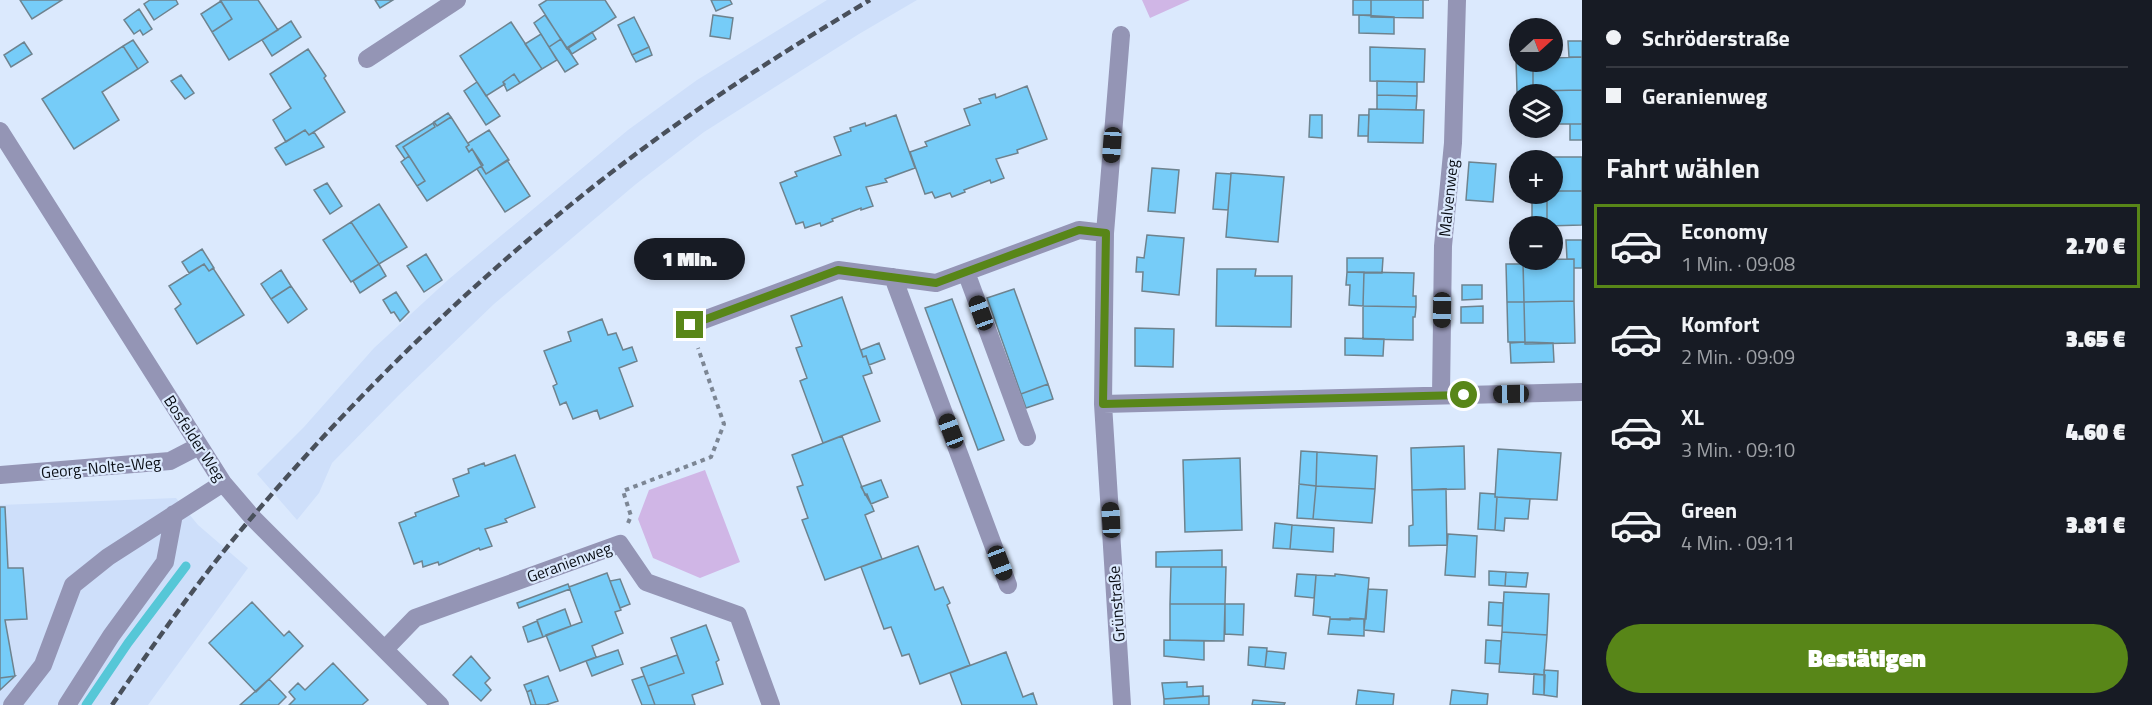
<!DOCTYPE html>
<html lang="de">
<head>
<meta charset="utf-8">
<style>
  :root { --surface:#171b24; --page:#242831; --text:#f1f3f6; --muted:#9ea1a6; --line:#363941; --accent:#588618 }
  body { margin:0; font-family:"Titillium Web",sans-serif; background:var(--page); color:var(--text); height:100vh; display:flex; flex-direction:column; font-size:22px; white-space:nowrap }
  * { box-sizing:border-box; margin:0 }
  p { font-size:20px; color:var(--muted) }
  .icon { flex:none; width:33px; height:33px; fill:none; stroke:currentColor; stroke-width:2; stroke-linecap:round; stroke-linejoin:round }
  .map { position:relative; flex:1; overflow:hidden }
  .details { display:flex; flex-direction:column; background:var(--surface); width:570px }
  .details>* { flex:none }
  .hud { display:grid; align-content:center; height:132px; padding:0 24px; background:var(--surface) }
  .needle { width:39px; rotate:69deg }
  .fabs { position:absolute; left:1509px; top:18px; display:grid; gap:12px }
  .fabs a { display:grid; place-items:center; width:54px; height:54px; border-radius:50%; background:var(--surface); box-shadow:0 3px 9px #0003; font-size:30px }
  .end { position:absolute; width:27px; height:27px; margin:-14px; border:8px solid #588618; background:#fff; box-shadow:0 0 0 3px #fff }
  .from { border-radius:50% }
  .bubble { position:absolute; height:42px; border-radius:21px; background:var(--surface); box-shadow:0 3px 9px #0003; font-size:20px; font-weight:800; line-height:42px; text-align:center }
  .car { position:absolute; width:18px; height:36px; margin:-18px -9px; border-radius:8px; box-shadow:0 0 4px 2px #0007; background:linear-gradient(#222 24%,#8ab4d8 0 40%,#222 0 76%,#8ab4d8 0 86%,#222 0) }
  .hud b { display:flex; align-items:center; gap:21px; height:57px; font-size:22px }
  .hud b+b { border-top:2px solid var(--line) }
  .hud i { width:15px; height:15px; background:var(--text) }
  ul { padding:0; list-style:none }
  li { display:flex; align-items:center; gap:18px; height:84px; margin:0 12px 9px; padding:0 12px; border:3px solid transparent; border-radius:0px }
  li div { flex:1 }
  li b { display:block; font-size:22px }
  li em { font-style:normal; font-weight:800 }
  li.on { border-color:var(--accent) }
  li>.icon { width:54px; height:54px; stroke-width:1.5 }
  h2 { padding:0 24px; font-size:27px; line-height:72px }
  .cta { display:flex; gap:12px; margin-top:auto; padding:12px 24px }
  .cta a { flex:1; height:69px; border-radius:36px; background:var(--accent); color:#fff; font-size:24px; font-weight:800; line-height:69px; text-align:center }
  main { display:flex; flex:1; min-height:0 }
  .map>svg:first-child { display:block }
  .built { fill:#cedffa }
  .green { fill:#d0b6e6 }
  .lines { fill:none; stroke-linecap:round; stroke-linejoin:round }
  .stream { stroke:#56c7d7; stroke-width:9 }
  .building { fill:#76ccf8; stroke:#6e838f; stroke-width:1.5 }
  .path { stroke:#7c8694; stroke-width:4; stroke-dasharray:4.5 4.5; stroke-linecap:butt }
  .minor { stroke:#9495b5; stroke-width:18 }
  .rail { stroke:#49505b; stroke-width:4.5; stroke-dasharray:9 4.5; stroke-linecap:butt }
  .route { stroke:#588618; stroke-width:8 }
  .labels { text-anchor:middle; stroke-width:4.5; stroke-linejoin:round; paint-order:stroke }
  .street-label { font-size:16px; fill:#090d14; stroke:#dbe9fd }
</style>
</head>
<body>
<main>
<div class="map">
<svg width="1582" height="705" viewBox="0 0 1582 705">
  <rect width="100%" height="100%" fill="#dbe9fd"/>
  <path class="built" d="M827,0h90l-58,34 -155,98 -68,52 -142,120 -95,91 -67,68 -13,30 -22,27 -40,-46 47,-47 70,-79 75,-69 179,-149 69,-50z
    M176,498l22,27 50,43 -100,137h-148v-200z"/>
  <path class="green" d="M1142,0h48l-40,18z
    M705,470l35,92 -40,16 -47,-20 -15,-39 11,-29z"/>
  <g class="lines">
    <path class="stream" d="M86,705l42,-62 58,-77"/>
  </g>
  <path class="building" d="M20,0h42l-30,19z
    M150,0h26l2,4 -24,16 -10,-16z
    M220,0h38l20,30 -49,30 -17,-28 20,-13z
    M375,0h18l-13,8z
    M547,0h58l11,17 -49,32 -28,-44z
    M711,0h19l2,4 -16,7z
    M1353,0h18v15h-18z
    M1371,0h58h-6v18l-52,-1z
    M221,1l11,18 -20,13 -11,-18z
    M139,9l13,20 -9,6 -3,-5 -6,4 -10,-14z
    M545,15l16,24 -12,8 -15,-24z
    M713,15l20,3 -3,21 -20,-3z
    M1359,15l35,2v17l-35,-1z
    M634,17l15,30 -17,8 -14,-30z
    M291,21l10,16 -29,19 -10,-16z
    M511,22l31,47 -22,14 -6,-9 -11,8 2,2 -19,12 -26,-40z
    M592,32l4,7 -24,15 -4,-7z
    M541,34l16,26 -15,9 -17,-25z
    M561,39l17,25 -13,8 -16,-25z
    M133,40l15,22 -10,7 -15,-23z
    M1568,41h14v16h-13z
    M24,42l8,12 -21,13 -7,-12z
    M123,46l15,23 -36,23 17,28 -45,29 -32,-50z
    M649,47l3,8 -16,7 -4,-7z
    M1370,47l55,2 -1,33 -54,-1z
    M308,49l18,27 -2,2 21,34 -36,23 -4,-5 -19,12 -13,-22 18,-12 -21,-34z
    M1582,57v33l-49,1v-29h19v-4z
    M1516,58h4v4h13v29l-16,1z
    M514,74l6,9 -13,8 -4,-9z
    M181,75l13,18 -9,6 -14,-18z
    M1377,81l40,1v14l-40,-1z
    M477,82l23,34 -14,9 -22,-34z
    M1027,86l20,53 -30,11 1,3 -22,6 8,19 -13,5 -1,-3 -26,10 1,2 -13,5 -2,-4 -15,5 -3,-6 -7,2 -15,-42 17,-6 -2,-4 45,-17 -6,-16 17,-6 -2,-4 16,-5 1,4z
    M1582,90v34h-30v-30h-19v-3z
    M1533,91v3h-13v31h-2l-1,-33z
    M1377,95l40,1 -1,14 -39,-1z
    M1369,109l55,1 -1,33 -55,-1z
    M448,113l3,4 -14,9 -3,-4z
    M896,115l19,53 -30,11 2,3 -21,5 7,19 -12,4v-2l-29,11 1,2 -12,5 -1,-3 -15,5 -2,-6 -7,2 -16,-41 17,-7 -2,-4 46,-17 -7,-18 17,-6 -1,-3 15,-5 1,3z
    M1310,115h12v23l-13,-1z
    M1359,115h10l-1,21h-10z
    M451,117l18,28 -3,2 3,5 3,-3 11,16 -56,36 -10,-15 8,-5 -22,-34 32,-20 -2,-4 1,-1 3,4z
    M433,123l2,4 -32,20 6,9 -4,3 -9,-13z
    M1570,124h12v16h-12z
    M305,130l4,5 5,-3 10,15 -38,18 -11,-17z
    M489,130l20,30 -23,14 -14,-25 -3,3 -3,-5 3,-2 -1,-2z
    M409,156l16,25 -8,5 -16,-24z
    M1546,157h36v34h-30v-31h-6z
    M507,160l23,36 -25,16 -28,-43 4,-3 5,8z
    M1469,162l27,2 -3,38 -27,-2z
    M1152,168l27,2 -4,43 -27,-2z
    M1216,173l15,1 -3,36 -15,-1z
    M1231,173l53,4 -6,65 -52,-5z
    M327,183l15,23 -12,8 -16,-24z
    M1552,191h30v34l-35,1v-32h5z
    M1532,194h15v32h-15z
    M379,204l28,43 -28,17 -28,-42z
    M351,222l28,42 -28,18 -28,-42z
    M1147,235l37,3 -5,57 -37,-4 1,-19h-7l1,-15 7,1z
    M1566,240h16v28h-8v-9h-7z
    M202,249l12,19 -5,3 -5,-7 -15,9 -7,-11z
    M426,254l16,26 -18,12 -17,-26z
    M1347,258h36l-1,15 -35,-1z
    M1574,259v42l-50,1 -1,-42z
    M204,264l5,7 4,-3 31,47 -47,29 -22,-35 6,-5 -12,-18z
    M379,264l7,12 -26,17 -7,-12z
    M1506,264h17l1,38h-17z
    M1217,269h39l-1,7h37l-1,51 -75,-1z
    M281,270l10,16 -20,13 -10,-15z
    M1347,272h17l-1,34 -14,-1 1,-20h-4z
    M1364,272l50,1 -1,23h3v11l-53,-1z
    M1462,285h20v14l-20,1z
    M291,286l16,23 -19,14 -17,-24z
    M1014,289l34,95 -27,10 -34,-96z
    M396,292l13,20 -9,9 -6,-9 -3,1 -8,-13z
    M842,297l21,60 3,-1 6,17 -9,3 17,45 -57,22 -23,-62 7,-3 -11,-30 6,-2 -11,-30z
    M952,299l52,141 -26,10 -53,-142z
    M1574,301l1,42 -50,1 -1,-42z
    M1507,302h17l1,40h-17z
    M1363,306l53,1 -1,10h-2v23l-50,-1z
    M1483,306v17h-22v-16z
    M602,319l6,16 8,-2 7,17 9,-3 5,14 -18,7 14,38 -33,13 -3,-9 -24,9 -7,-17 -6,3 -7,-19 4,-2 -13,-33 27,-10 -3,-9z
    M1135,328l39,1 -1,38 -38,-1z
    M1345,338l39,1 -1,17 -38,-1z
    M1525,342l28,1 1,19 -43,1 -1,-20z
    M879,343l6,16 -16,6 -3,-9 -3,1 -2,-7z
    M1048,384l5,15 -27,9 -5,-14z
    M842,436l23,59 2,-1 7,17 -9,4 17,44 -57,21 -23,-60 6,-2 -11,-31 6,-2 -11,-30z
    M1464,446l1,43 -53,1 -1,-42z
    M1498,449l63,4 -4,47 -62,-3z
    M1301,451l16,1 -1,34 -17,-2z
    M1317,452l60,4 -2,33 -59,-3z
    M515,455l20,52 -30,12 2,3 -22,7 7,17 -12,4 -1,-2 -40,17 -1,-3 -15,5 -1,-6 -8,3 -15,-41 17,-7 -1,-3 44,-17 -6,-17 16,-6 -1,-4 16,-6 1,3z
    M1240,458l2,72 -57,2 -2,-72z
    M881,480l7,17 -17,7 -10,-17z
    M1299,484l17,2 -3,33 -16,-1z
    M1316,486l59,3 -3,34 -59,-4z
    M1446,489l1,56 -38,1v-20l4,-1 -1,-35z
    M1480,493l15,1v3h2l-2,33 -17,-1z
    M1497,497l33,2 -2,20 -23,-1 -1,13 -9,-1z
    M0,507h5l3,61h15l4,51 -22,1 10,56 -15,2z
    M1275,523l17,2 -2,24 -17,-1z
    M1292,525l42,3 -1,24 -43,-3z
    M1448,534l29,2 -2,41 -30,-2z
    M918,546l17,44 8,-3 7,16 -3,2 23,60 -50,19 -11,-30 -7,2 -11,-29 -7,2 -23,-62z
    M1222,550v17h-66v-15z
    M1171,567h55l-1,37h-55z
    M1489,571l17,1 -1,14 -16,-1z
    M1506,572l22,1 -2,14 -21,-1z
    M607,573l14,37 -6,2 8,21 -31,13 4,11 -36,14 -14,-36 36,-13 -13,-35z
    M1297,574l19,1 -2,23 -19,-2z
    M1335,574l34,4 -3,41h-36v-2l-17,-2 3,-40 19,1z
    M620,579l10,25 -10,4 -10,-27z
    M568,584l2,5 -51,19 -2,-5z
    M1368,589l19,1 -3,42 -20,-2z
    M1504,592l45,2 -2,41 -45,-3z
    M252,602l32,34 5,-5 14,15 -47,46 -47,-49z
    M1489,602l14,1 -1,23 -14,-1z
    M1170,604h55l-1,37 -54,-1z
    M1225,604h19l-1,31 -18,-1z
    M565,609l6,17 -28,11 -6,-17z
    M1350,618l14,1v17l-36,-2 2,-15 20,1z
    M537,621l6,16 -15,5 -5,-15z
    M706,625l13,35 -3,2 7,22 -31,11 3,10h-40l-7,-19 36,-13 -13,-35z
    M1502,632l45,3 -3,40 -45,-3z
    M1164,640l40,1v19l-40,-4z
    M1486,640l15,1 -1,23 -15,-1z
    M1249,647l18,1 -2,19 -17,-2z
    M618,650l5,14 -31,12 -6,-15z
    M1267,651l19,2 -2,16 -19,-2z
    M1006,652l17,45 10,-4 4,12h-75l-12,-32z
    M677,655l7,18 -36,13 -7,-18z
    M471,656l19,22 -5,5 6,7 -10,11 -28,-26z
    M333,663l35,37 -6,5h-73l6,-6 -6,-7 9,-9 7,7z
    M1544,670l14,1 -1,26 -13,-2z
    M1534,674l11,1 -1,20 -11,-1z
    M15,676l-15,14v-12z
    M548,676l10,25 -12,4h-10l-5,-15 -4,2 -3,-7z
    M644,676l4,10 7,19h-13l-10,-25z
    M269,679l17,18 -8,8h-38z
    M1187,682v5l16,-1v10l-39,3 -2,-16z
    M531,690l5,15h-5l-4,-13z
    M1358,690l36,4 -1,11h-37z
    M1452,690l36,4 -1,11h-37z
    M1209,696v9h-45v-6z
    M1253,700l32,3 -1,2h-32z"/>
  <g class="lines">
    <path class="path" d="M628,523l3,-7 -8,-25 88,-34 13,-33 -26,-76"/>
    <path class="minor" d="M1121,35l-16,198 -2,171 19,301
      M367,59l90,-59
      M0,131l223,352 29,34 188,188
      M966,272l61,165
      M893,277l115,308
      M690,325l148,-55 98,13 143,-53 26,3
      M1441,395l2,-149 10,-103 4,-143
      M1103,404l479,-12
      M0,475l170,-14 29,-15
      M385,649l30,-31 205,-74 26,38 92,33 33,90
      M12,705l31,-40 30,-80 35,-28 115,-74
      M67,705l44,-69 54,-74 9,-48"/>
    <path class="rail" d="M112,705c44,-64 90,-130 141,-189 121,-142 259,-273 410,-382 67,-48 136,-92 207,-134"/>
  </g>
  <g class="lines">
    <path class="route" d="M690,325l148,-55 98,13 143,-53 27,3 -3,171 361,-9"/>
  </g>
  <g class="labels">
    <g class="street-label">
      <text transform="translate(1448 198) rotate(-84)" y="6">Malvenweg</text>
      <text transform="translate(195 438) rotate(57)" y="6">Bosfelder Weg</text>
      <text transform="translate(101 467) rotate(-5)" y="6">Georg-Nolte-Weg</text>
      <text transform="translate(569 562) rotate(-20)" y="6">Geranienweg</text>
      <text transform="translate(1116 604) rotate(-94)" y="6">Grünstraße</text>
    </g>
  </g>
</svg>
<div class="fabs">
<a><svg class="needle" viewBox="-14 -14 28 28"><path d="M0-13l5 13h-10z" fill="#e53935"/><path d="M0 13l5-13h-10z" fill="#9ea1a6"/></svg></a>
<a><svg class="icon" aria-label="layers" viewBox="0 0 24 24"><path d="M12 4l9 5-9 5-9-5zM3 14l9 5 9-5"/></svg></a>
<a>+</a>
<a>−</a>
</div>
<i class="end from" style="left:1464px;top:395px"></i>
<i class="end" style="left:690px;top:325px"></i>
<div class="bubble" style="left:634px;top:238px;width:111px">1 Min.</div>
<i class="car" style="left:1112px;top:145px;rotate:184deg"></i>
<i class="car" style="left:1442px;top:310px;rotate:181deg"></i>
<i class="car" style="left:981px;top:313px;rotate:340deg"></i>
<i class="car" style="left:1511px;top:394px;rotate:269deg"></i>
<i class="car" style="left:951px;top:431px;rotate:339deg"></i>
<i class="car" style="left:1111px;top:520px;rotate:357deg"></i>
<i class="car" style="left:1000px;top:563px;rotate:159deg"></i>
</div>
<section class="details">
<div class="hud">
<b><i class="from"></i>Schröderstraße</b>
<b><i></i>Geranienweg</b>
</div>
<h2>Fahrt wählen</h2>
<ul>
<li class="on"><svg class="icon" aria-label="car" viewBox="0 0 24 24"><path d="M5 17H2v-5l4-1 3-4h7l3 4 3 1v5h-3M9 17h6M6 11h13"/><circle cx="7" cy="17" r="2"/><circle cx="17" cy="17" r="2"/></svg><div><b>Economy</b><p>1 Min. · 09:08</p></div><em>2.70 €</em></li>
<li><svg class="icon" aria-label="car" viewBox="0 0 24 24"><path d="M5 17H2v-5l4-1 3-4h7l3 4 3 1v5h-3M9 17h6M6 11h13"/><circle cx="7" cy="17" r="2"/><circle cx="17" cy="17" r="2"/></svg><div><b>Komfort</b><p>2 Min. · 09:09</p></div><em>3.65 €</em></li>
<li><svg class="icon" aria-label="car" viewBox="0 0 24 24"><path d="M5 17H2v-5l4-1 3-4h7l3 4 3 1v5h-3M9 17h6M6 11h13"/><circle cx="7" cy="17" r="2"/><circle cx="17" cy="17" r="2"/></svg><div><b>XL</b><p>3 Min. · 09:10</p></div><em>4.60 €</em></li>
<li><svg class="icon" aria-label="car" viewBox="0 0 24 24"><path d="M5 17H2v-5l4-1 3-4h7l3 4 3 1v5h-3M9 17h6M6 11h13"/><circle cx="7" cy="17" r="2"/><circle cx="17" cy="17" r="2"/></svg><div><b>Green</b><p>4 Min. · 09:11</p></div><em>3.81 €</em></li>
</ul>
<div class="cta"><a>Bestätigen</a></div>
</section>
</main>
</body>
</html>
